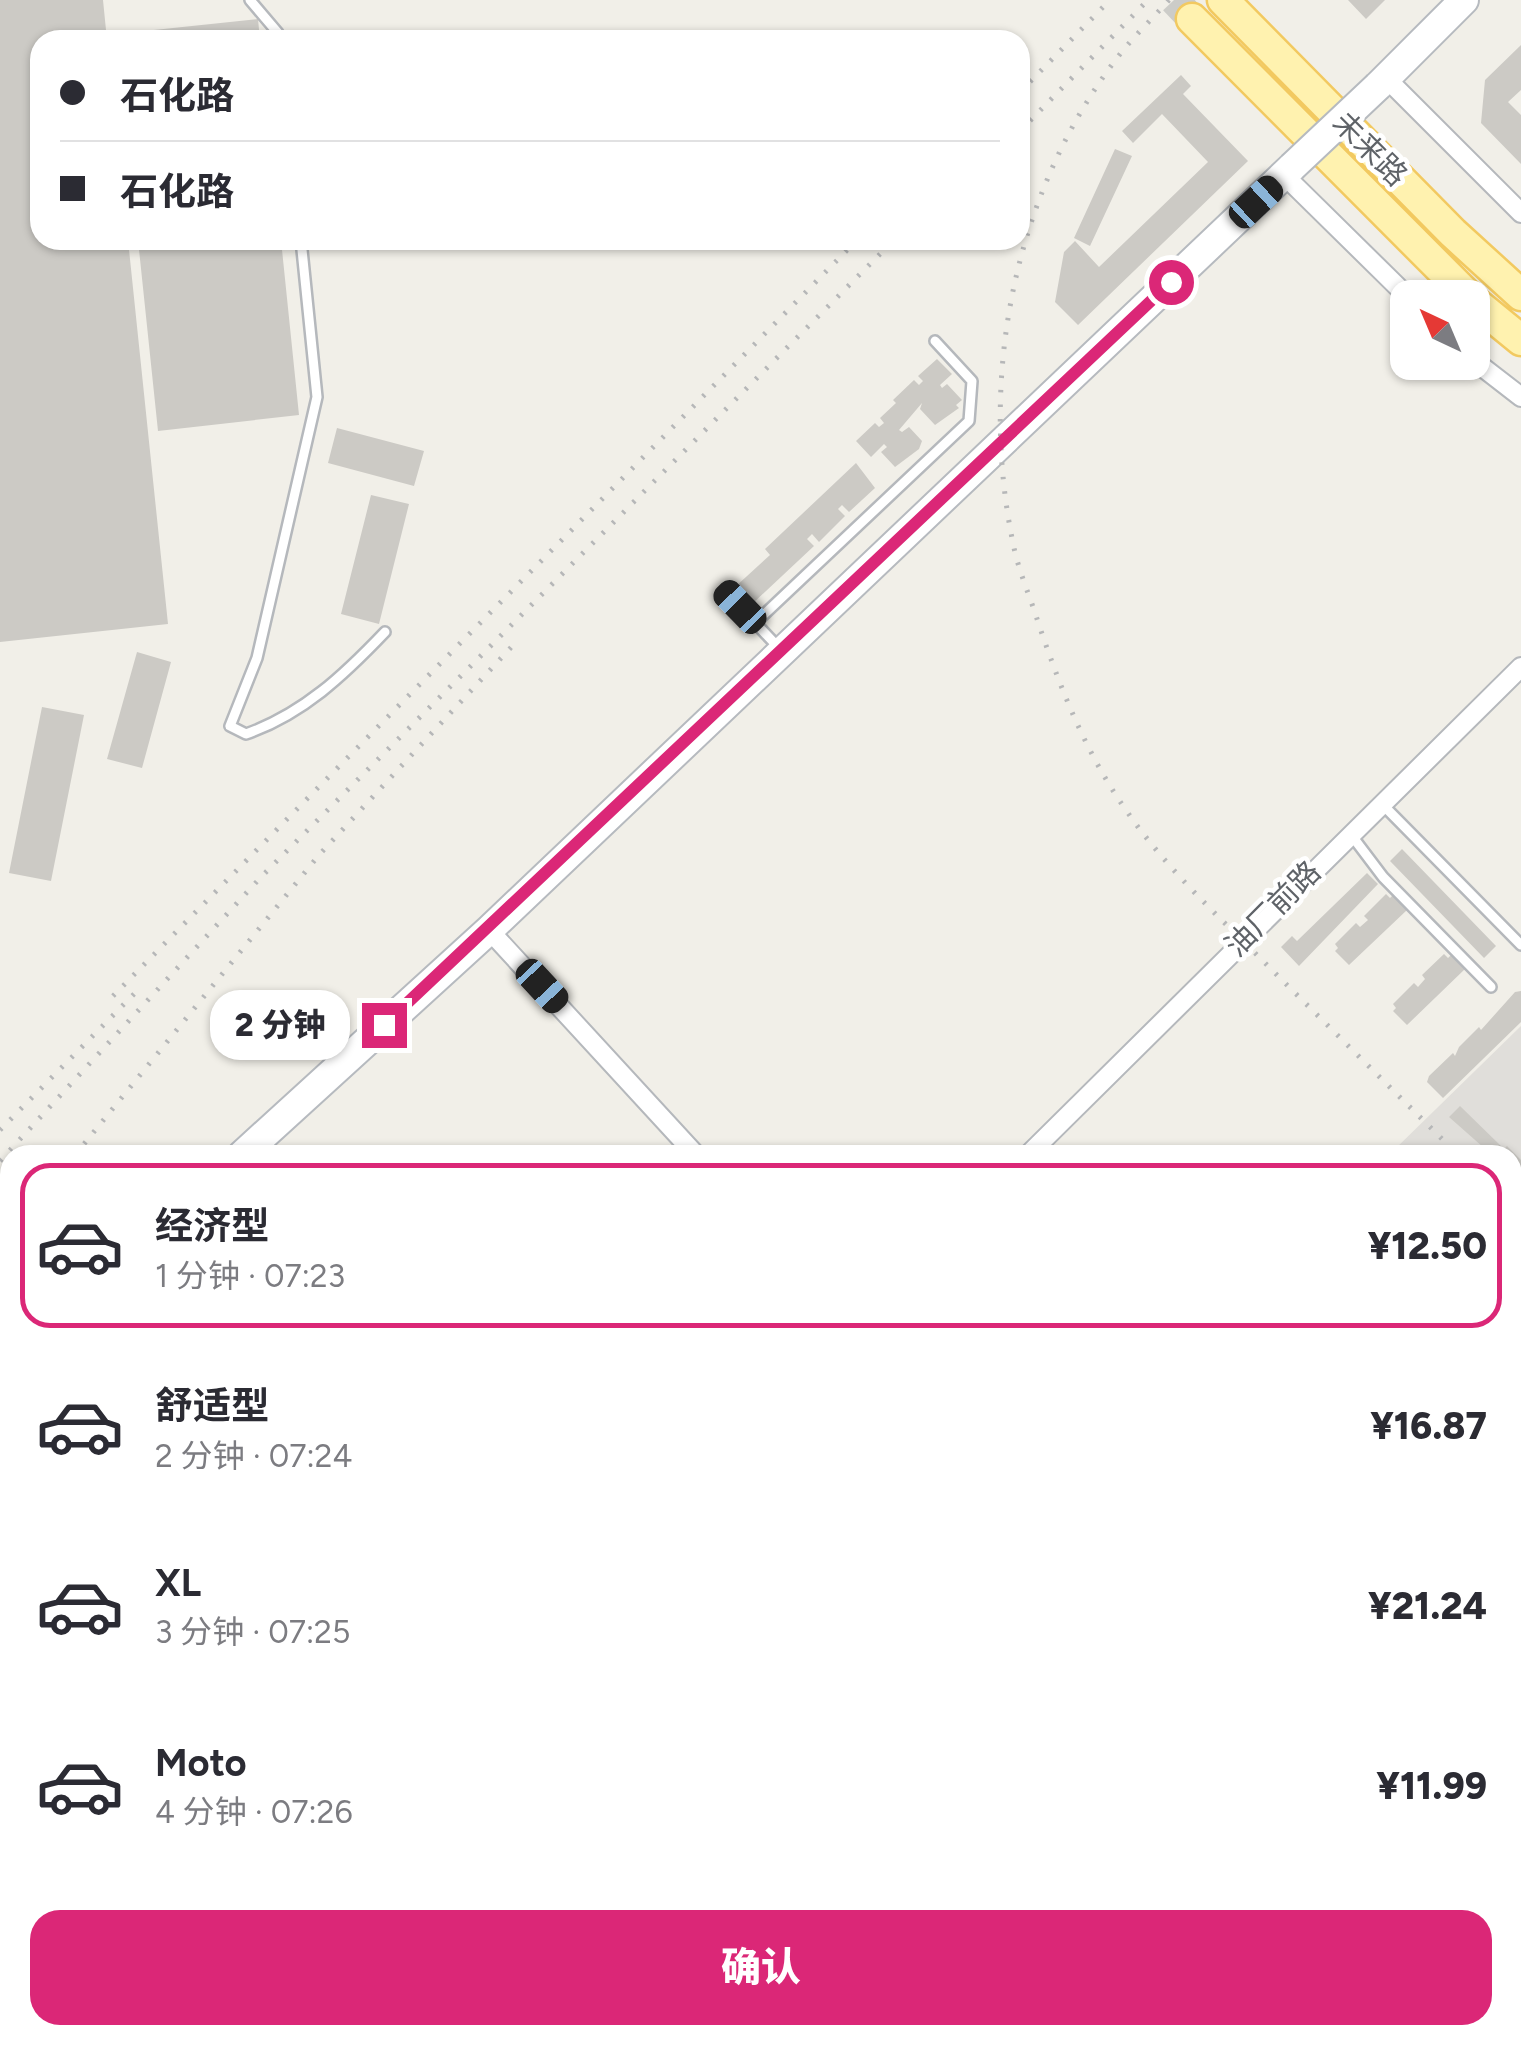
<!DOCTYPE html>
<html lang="zh">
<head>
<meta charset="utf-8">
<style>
  :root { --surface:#fff; --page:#f7f7f7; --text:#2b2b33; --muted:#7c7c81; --line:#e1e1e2; --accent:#db2777 }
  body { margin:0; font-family:Figtree,"Noto Sans SC",sans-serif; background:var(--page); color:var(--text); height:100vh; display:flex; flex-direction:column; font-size:38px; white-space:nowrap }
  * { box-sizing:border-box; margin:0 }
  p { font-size:32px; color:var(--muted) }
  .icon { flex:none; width:55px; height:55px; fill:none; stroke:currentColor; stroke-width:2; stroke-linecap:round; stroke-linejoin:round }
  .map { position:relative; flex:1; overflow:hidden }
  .details { position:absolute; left:0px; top:1145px; width:1522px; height:900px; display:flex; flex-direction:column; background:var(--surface); border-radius:30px 30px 0 0; box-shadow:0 2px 8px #0004 }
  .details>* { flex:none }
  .top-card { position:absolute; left:30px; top:30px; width:1000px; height:220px; border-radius:30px; box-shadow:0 2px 8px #0004; display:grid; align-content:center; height:220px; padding:0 30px; background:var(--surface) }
  .needle { width:65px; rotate:316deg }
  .tools { position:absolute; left:1390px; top:280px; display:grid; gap:20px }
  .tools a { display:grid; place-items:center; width:100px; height:100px; border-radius:20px; background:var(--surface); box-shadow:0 2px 8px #0004; font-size:50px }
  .end { position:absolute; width:45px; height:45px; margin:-22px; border:12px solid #db2777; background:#fff; box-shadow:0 0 0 5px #fff }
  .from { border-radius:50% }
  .bubble { position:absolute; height:70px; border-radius:30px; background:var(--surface); box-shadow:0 2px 8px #0004; font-size:32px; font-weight:800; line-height:70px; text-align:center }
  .car { position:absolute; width:30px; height:60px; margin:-30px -15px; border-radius:12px; box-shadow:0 0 8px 2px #0007; background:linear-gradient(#222 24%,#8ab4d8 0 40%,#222 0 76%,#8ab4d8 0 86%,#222 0) }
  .top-card b { display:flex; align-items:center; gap:35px; height:95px; font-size:38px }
  .top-card b+b { border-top:2px solid var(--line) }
  .top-card i { width:25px; height:25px; background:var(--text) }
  ul { padding:18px 0 0; list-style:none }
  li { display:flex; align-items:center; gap:30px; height:165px; margin:0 20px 15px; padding:0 10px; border:5px solid transparent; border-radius:30px }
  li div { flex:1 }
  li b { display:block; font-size:38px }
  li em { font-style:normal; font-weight:800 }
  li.current { border-color:var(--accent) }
  li>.icon { width:90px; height:90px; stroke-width:1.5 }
  .cta { display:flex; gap:20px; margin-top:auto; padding:20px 30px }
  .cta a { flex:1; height:115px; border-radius:30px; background:var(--accent); color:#fff; font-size:40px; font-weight:800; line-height:115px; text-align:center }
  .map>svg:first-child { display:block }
  .industrial { fill:#e0deda }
  .building { fill:#cccac5 }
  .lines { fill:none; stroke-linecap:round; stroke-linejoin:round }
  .primary-tunnel { stroke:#ccccc8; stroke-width:30; stroke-dasharray:30 15; stroke-linecap:butt }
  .lane-casing { stroke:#b5b8bc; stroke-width:14 }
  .street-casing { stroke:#b5b8bc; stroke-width:22 }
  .secondary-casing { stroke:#b6babf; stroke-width:32 }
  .primary-casing { stroke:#f2c960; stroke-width:35 }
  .lane { stroke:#fff; stroke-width:9 }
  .street { stroke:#fff; stroke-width:18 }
  .secondary { stroke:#fff; stroke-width:28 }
  .primary { stroke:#fff2af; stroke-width:30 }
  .rail { stroke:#b6b7b8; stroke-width:5; stroke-dasharray:2.5 12; stroke-linecap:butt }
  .secondary-bridge-casing { stroke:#b6babf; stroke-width:32; stroke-linecap:butt }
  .secondary-bridge { stroke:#fff; stroke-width:28 }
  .route { stroke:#db2777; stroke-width:12 }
  .labels { text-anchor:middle; stroke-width:9; stroke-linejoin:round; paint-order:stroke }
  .street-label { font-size:30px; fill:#5f6368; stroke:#fff }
</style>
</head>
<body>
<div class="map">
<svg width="1521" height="2045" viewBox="0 0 1521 2045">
  <rect width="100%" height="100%" fill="#f1efe8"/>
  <path class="industrial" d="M1521,1026v251l-8,-8 -1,-114h-115l-4,-4z
    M1521,1602v368l-9,-8v-352z"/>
  <path class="building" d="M0,0h103l4,40h-67v200h88l40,384 -168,18z
    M1348,0h37l-19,19z
    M258,19l2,21h-143l-1,-6z
    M1521,45v45l-13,12 13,13v49l-40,-41 4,-43z
    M1181,75l10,11 -8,8 65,67 -170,164 -23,-23 9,-50 11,-11 24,26 109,-105 -46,-48 -29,29 -11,-12z
    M1115,149l17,7 -42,90 -16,-8z
    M138,240h143l18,175 -141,16z
    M937,359l15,15 -12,11 2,3 5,-4 15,16 -6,5 3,3 -24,17 -15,-16 2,-6 -23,27 3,2 7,-5 13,14 -3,8 -24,18 -14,-15 6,-5 -3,-3 -13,13 -15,-16 19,-18 4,4 5,-4 -4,-5 16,-15 -3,-3 21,-20 5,5 4,-4 -5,-5z
    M337,428l87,23 -10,35 -86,-23z
    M856,463l19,25 -26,24 -7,-7 -4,4 7,7 -26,26 -7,-8 -5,5 7,7 -63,59 -16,-18 35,-32 -5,-6z
    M371,495l38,9 -30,120 -38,-10z
    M137,652l34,10 -29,106 -35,-9z
    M42,707l42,8 -33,166 -42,-8z
    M1402,849l94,97 -12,12 -94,-97z
    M1367,873l11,11 -79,82 -18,-19 11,-11 5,5z
    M1386,894l4,4 3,-3 14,15 -58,55 -14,-14 3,-3 -3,-4 21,-21 4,4 8,-7 -4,-4z
    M1444,954l4,4 3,-3 14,14 -58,56 -14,-14 3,-3 -3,-4 21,-21 4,4 7,-8 -3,-4z
    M1521,991v31l-78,76 -16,-16 2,-6 24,-23 2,3 4,-9 20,-20 2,3 34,-38z
    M1460,1106l41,40 -9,9 -43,-38z
    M1507,1146l14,14v23l-9,-8v-20h-14z
    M1512,1884l9,9v66l-9,-8z"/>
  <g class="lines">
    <path class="primary-tunnel" d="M1174,0l18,19"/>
    <g class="lane-casing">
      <path id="lane" d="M250,0l28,33v7
        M301,240l16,157 -60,261 -27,68 16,8c57,-20 98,-59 139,-102
        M725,591l56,59
        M755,623l214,-202 3,-40 -37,-40
        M1383,805l138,140
        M1352,836l31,41 108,110
        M1512,1677l9,-9
        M1512,1863l9,9"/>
    </g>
    <g class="street-casing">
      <path id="street" d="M1386,78l135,135
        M1284,175l125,123
        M1472,359l49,38
        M489,930l207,225
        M1028,1155l493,-488
        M738,2035l10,10"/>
    </g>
    <g class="secondary-casing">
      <path id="secondary" d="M1378,86l86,-86
        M242,1155l247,-225 803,-763
        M0,1376l10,-9"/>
    </g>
    <g class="primary-casing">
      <path id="primary" d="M1223,0l230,233 68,62
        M1192,19l278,279
        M1472,300l49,40"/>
    </g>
    <use href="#lane" class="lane"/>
    <use href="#street" class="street"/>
    <use href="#secondary" class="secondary"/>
    <use href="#primary" class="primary"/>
    <path class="rail" d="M1169,0c-18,20 -39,40 -55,62 -101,135 -135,317 -101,481 5,27 17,53 25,79 23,68 48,132 90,191 39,56 89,102 137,150 64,64 129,128 193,192
      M1020,92l90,-92
      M1020,131l128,-131
      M113,996l744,-756
      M0,1130l137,-139
      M75,1155l244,-300 197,-213
      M0,1161l261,-284 633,-637
      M1512,1210l9,8
      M0,1241l10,-11"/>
    <g class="secondary-bridge-casing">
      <path id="secondary-bridge" d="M1292,167l86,-81"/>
    </g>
    <use href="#secondary-bridge" class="secondary-bridge"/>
  </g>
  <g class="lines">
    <path class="route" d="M384,1025l787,-743"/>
  </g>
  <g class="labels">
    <g class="street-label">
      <text transform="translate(1370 149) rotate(45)" y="10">未来路</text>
      <text transform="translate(1273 909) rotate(-45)" y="10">油厂前路</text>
    </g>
  </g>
</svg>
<div class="tools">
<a><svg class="needle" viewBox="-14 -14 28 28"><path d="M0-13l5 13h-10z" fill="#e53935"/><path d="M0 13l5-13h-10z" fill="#7c7c81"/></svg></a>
</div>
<i class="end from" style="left:1171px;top:282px"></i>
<i class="end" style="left:384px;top:1025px"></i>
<div class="bubble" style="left:210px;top:990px;width:140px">2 分钟</div>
<i class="car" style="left:1256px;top:202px;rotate:47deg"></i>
<i class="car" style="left:740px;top:607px;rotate:316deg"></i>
<i class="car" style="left:542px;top:986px;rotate:137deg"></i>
<div class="top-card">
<b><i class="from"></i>石化路</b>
<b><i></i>石化路</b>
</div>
<section class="details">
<ul>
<li class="current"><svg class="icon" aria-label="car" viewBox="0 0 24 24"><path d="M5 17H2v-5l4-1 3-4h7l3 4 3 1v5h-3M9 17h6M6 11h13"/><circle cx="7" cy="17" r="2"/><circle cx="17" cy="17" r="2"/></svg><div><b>经济型</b><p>1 分钟 · 07:23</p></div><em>¥12.50</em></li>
<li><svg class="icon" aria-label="car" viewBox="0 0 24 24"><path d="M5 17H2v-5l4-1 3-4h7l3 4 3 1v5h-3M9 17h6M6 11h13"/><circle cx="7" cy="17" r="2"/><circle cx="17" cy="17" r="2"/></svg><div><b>舒适型</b><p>2 分钟 · 07:24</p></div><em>¥16.87</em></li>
<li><svg class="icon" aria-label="car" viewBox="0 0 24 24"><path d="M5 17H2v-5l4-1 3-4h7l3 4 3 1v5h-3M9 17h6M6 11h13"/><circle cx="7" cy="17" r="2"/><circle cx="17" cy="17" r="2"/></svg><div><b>XL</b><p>3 分钟 · 07:25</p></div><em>¥21.24</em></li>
<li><svg class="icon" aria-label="car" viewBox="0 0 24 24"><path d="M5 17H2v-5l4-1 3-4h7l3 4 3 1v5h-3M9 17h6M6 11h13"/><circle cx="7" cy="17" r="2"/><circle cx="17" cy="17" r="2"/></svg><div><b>Moto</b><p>4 分钟 · 07:26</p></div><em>¥11.99</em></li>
</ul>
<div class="cta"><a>确认</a></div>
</section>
</div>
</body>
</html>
